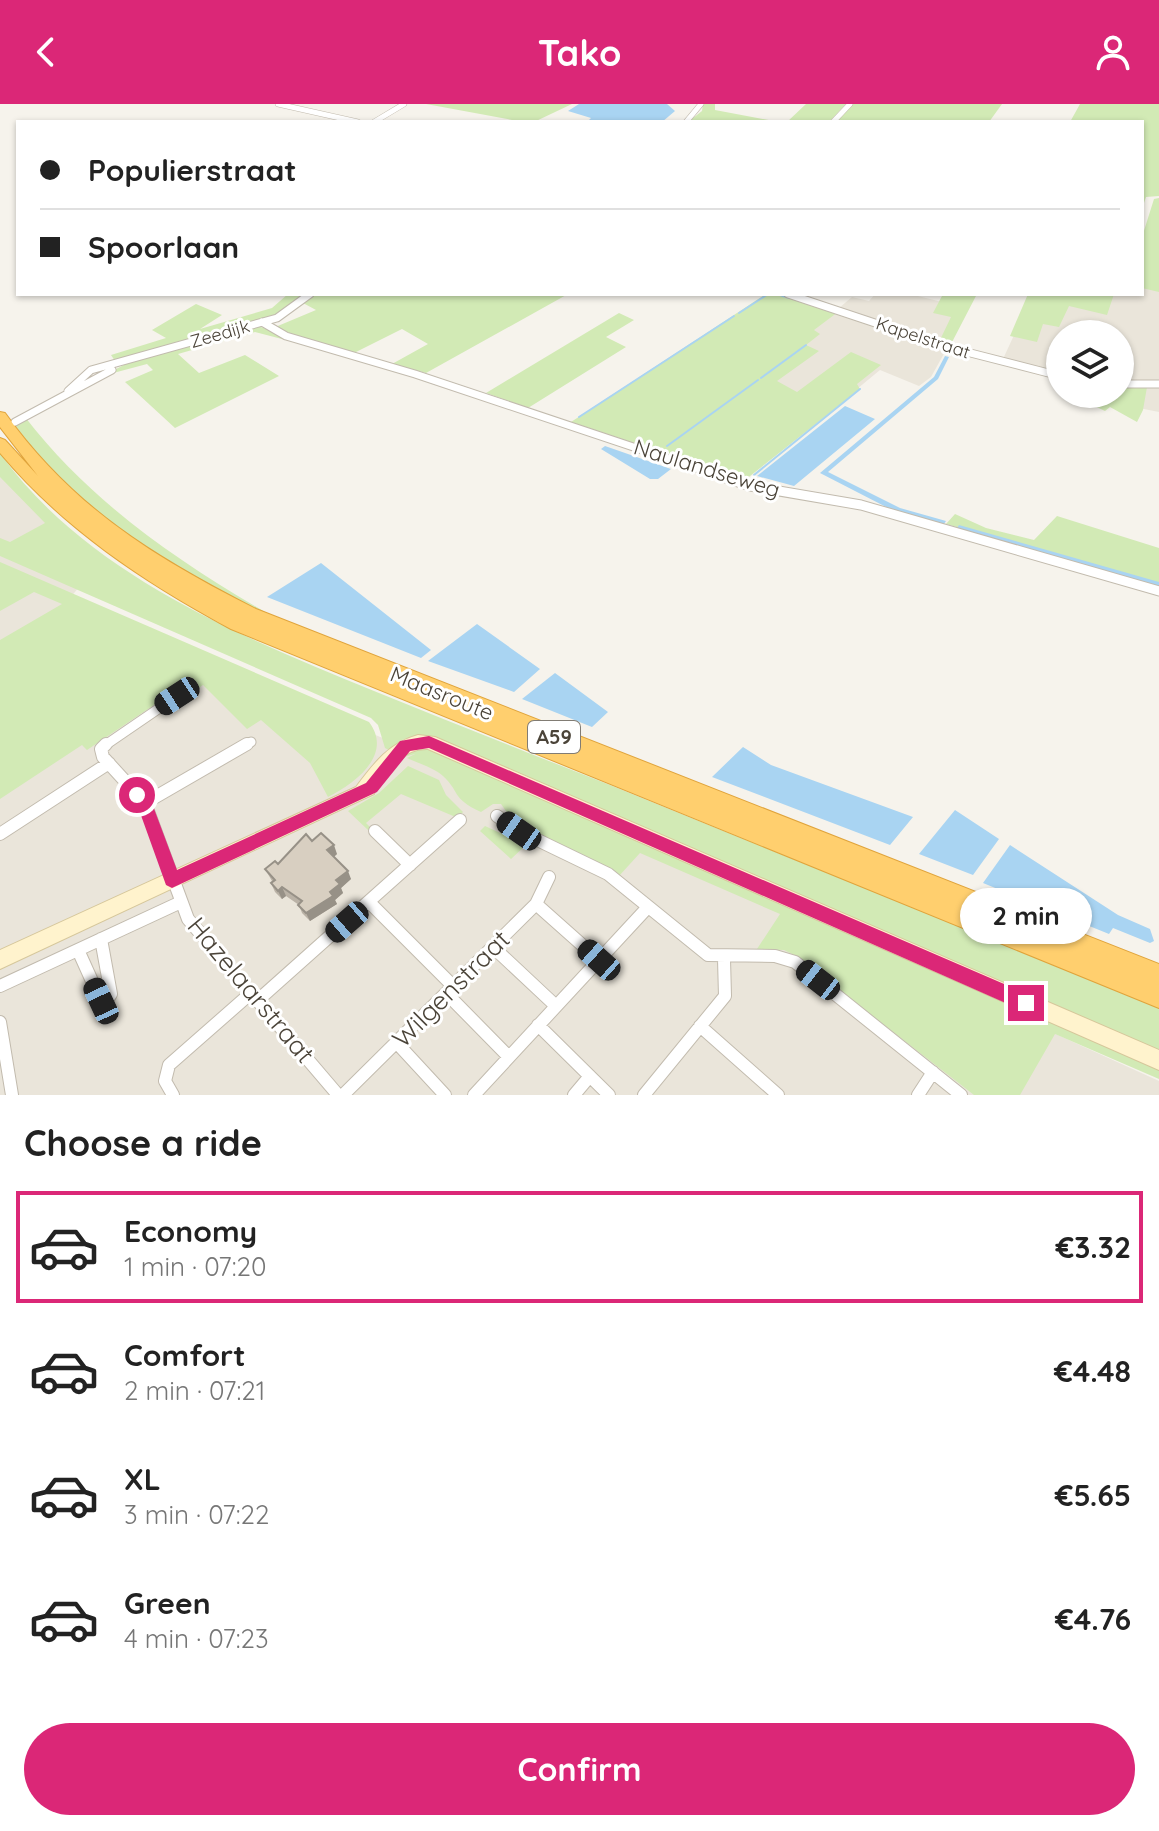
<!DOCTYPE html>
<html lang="en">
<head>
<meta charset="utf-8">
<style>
  :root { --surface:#fff; --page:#f6f6f6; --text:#222; --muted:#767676; --line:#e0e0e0; --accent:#db2777 }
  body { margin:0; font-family:Quicksand,sans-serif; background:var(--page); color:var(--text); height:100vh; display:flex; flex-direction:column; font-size:30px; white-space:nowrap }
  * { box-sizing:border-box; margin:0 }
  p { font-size:26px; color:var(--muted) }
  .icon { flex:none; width:44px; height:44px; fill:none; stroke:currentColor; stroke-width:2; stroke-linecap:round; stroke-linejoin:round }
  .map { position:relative; height:991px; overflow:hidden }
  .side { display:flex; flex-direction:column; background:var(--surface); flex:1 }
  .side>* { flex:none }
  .top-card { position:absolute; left:16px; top:16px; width:1128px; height:176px; border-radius:0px; box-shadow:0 2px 6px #0004; display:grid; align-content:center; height:176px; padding:0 24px; background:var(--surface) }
  .controls { position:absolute; left:1046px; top:216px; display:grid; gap:16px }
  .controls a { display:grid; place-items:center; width:88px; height:88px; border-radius:50%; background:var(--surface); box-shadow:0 2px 6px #0004; font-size:40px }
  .end { position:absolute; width:36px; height:36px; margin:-18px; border:10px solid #db2777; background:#fff; box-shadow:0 0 0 4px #fff }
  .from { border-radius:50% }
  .bubble { position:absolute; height:56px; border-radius:28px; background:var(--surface); box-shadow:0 2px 6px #0004; font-size:26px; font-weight:700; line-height:56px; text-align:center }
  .car { position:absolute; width:24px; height:48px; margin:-24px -12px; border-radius:10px; box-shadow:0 0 6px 2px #0007; background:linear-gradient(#222 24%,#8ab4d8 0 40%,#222 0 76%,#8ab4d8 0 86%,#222 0) }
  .top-card b { display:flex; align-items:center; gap:28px; height:76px; font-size:30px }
  .top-card b+b { border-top:2px solid var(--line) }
  .top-card i { width:20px; height:20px; background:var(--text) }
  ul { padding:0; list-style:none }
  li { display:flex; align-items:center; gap:24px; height:112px; margin:0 16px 12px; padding:0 8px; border:4px solid transparent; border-radius:0px }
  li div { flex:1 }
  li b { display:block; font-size:30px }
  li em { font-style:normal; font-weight:700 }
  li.on { border-color:var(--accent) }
  li>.icon { width:72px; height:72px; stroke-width:1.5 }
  h2 { padding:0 24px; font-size:36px; line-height:96px }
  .primary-button { display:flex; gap:16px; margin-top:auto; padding:16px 24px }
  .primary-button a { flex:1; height:92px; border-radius:48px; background:var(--accent); color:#fff; font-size:32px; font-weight:700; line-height:92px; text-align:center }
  header { display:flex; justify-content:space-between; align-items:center; height:104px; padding:0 24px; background:var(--accent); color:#fff; font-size:36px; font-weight:700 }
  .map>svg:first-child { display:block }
  .residential { fill:#eae5da }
  .green { fill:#d2eab5 }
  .water { fill:#a9d4f2 }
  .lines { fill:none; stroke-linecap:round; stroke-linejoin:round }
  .stream { stroke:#a9d4f2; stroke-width:2 }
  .street-far3-casing { stroke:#c2bbae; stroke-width:6 }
  .street-far2-casing { stroke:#c2bbae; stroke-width:9 }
  .street-far1-casing { stroke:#c2bbae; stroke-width:11 }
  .street-casing { stroke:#c2bbae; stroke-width:14 }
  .secondary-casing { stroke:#d6c79b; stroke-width:2 }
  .highway-casing { stroke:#e0a43c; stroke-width:2 }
  .street-far3 { stroke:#fff; stroke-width:5 }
  .street-far2 { stroke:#fff; stroke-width:7 }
  .street-far1 { stroke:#fff; stroke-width:9 }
  .street { stroke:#fff; stroke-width:12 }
  .secondary { fill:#fff3cd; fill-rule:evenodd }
  .highway { fill:#ffcf6e; fill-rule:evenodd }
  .wall { fill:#bab2a6 }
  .shaded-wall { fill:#979187 }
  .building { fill:#d8cfc1; stroke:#979187; stroke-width:2 }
  .route { fill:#db2777 }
  .labels { text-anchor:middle; stroke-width:6; stroke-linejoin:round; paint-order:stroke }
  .far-street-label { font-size:18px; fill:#4b4439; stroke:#fff }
  .shield { fill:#fff; stroke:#817c74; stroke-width:2 }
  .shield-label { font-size:20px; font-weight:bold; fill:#4b4439 }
  .street-label { font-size:22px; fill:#4b4439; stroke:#fff }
  .near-street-label { font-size:26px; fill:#4b4439; stroke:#fff }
</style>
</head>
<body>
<header><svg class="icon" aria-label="back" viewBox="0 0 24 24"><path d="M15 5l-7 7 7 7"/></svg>Tako<svg class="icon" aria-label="person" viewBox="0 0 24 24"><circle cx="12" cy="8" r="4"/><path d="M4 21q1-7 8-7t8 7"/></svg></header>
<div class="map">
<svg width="1159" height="991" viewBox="0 0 1159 991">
  <rect width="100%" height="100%" fill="#f6f3ec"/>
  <path class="residential" d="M1142,183l17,4v121l-20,-4 -19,-25v-49h-60v39l-57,-14 30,-65h109z
    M875,190h35l32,8 11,15 -7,33 -15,27 -12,9 -39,-16 -23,19 -60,6 -39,-18 94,-80 17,4z
    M0,357l96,106 -37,44 -59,33z
    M202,559l224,93 612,270 121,55v14h-1159v-341z"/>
  <path class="green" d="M426,0h146l-38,18h-11z
    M703,0h12v6l64,12h-91l14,-11z
    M806,0h40l-17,18h-42z
    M853,0h149l-13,18h-153z
    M1080,0h79v92l-13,1 -4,12v-87h-72z
    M1159,94v94l-17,-4v-51l12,-38z
    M288,190h17l-31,23 -159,44 -4,-6 55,-17 -14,-8 44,-26 26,11 -22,14 72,-21z
    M312,190h256l-142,79 -34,-9 36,-20 -26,-15 -48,24 -81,-25 43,-18 -13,-7z
    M766,190h16l56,18 -24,18 6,4 -14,11 13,6 -42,30 20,11 54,-40 30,13 -24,19 3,5 -115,91 -174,-58z
    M943,190h34l-27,52 -11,-4 12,-25 -18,-4z
    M1028,190h86l-7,21 -38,-9 -10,21 -16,-3 -6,18 -27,-6z
    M619,209l15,7 -28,17 20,10 -98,61 -42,-15z
    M258,222l70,25 -73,-19 -77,22 21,19 46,-18 34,21 -104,52 -50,-46 28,-12 -6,-6 -45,12 30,-15z
    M1120,282l27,1 -4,23 -6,12 -27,-15 -5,4 -34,-16 49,-1z
    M25,313c69,89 158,148 254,203 -100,-42 -200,-106 -264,-195z
    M0,349c86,121 242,184 374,238 79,32 157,63 236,94 183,74 366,148 549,222v46l-740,-318 -17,5 -11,11 -6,-3 -7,-23 -7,-7 -371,-162v-18l10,4 35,-19 -45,-46z
    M955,410l31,14 48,12 23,-24 102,32v36l-213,-60z
    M0,458l369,160c25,33 -15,62 -41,75l-18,-34 -49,-43 -14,9 -44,-44 -12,8 -12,-12 -20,14 4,4 -76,51 -5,-5 -82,54v-159l62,-36 -28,-12 -34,19z
    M425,643l734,319v13l-104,-45 -35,61h-46l-180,-140 -10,-5 -27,-1 23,-35 -140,-61 -21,23 -29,-18 -75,-34 -14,-20h-8l-12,8c-30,-14 -20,-19 -38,-36 -9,-8 -25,-13 -36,-18l8,-4 -11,3 6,-6z
    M408,662l31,14 7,15 17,17 -5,6 -57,-24 -35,29 5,5 -3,2 -20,-19 31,-18z
    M485,722l41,19 -15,14 -31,-28z"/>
  <path class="water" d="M579,0h88l8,7 -13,11h-75l4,-4 -23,-7z
    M945,252l4,1 -11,22 -110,93 72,36 46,13 -2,3 -54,-15 -70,-36 114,-96z
    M845,302l30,13 -81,67 -37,-10z
    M605,342l66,23 -13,10h-8l-49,-30z
    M959,421l200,57v4l-202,-58z
    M321,459l110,87 -10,8 -154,-61z
    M477,520l63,45 -26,23 -86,-31z
    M555,569l53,39 -16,15 -70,-28z
    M743,643l28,18 142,52 -23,28 -178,-68z
    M955,706l44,29 -26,36 -54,-21z
    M1010,741l108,70 32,14 4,12 -4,2 -37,-15 -4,6 -126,-51z"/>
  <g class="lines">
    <path class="stream" d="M777,190l12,4
      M739,209l29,-19
      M761,274l45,-33
      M579,313l155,-101
      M667,342l91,-66
      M754,371l106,-86"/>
    <g class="street-far3-casing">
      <path id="street-far3" d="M278,0l80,18
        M374,18l30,-18
        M686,18l15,-18
        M833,18l17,-18"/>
    </g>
    <g class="street-far2-casing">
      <path id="street-far2" d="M788,190l159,53 113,29
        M262,218l24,14 129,38 305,102
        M1120,280h39
        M68,287l23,-21 186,-52 33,-24
        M15,318l97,-52"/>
    </g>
    <g class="street-far1-casing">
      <path id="street-far1" d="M714,370l36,12 111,19 298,86
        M104,642l73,-50
        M243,642l8,-4"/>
    </g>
    <g class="street-casing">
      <path id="street" d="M106,640l-5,5 2,8 42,46 43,116 150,176
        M145,699l102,-59
        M497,712l22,15 89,43 100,81 67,1 20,6 166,133
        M375,727l35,34
        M0,730l109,-71
        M369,798l84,84
        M536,800l63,56
        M493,843l63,59
        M78,846l23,51 6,-1 4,-6 -10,-55
        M0,882l181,-84
        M446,889l63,64
        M257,897l203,-181
        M0,918l12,73
        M538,921l71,70
        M700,922l78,69
        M396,938l49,53
        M173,991l-8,-14 4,-16 82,-72
        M343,991l193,-191 13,-27
        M474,991l174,-188
        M574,991l16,-19
        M644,991l81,-99 -1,-37
        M918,991l15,-23"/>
    </g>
    <g class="secondary-casing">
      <path id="secondary" d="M418,631l17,2 724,313v20l-731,-321c-25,-1 -48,23 -54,45l-374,175v-19l356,-163c18,-24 33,-44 62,-52z"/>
    </g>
    <g class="highway-casing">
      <path id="highway" d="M0,308l5,1c67,94 150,145 251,196l903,355v44l-928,-379c-87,-47 -167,-100 -231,-176v-15l5,2 33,36 -38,-49z"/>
    </g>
    <use href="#street-far3" class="street-far3"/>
    <use href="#street-far2" class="street-far2"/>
    <use href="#street-far1" class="street-far1"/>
    <use href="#street" class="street"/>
    <use href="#secondary" class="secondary"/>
    <use href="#highway" class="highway"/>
  </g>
  <path class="wall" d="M312,737l25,13 -3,3 17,22 -10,9 2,5 -8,7 2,4 -27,17 -8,-8 -3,-8 -13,-9 -4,3 -7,-7 -4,-9 1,-2 -7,-12 13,-5z"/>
  <path class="shaded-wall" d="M334,741l3,9 -6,5 -4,-9z
    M348,767l3,8 -10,9 2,5 -8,7 2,4 -27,17 -4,-8 24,-21 6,-12z
    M282,783l4,9 -4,3 -4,-8z"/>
  <path class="building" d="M321,729l13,12 -7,5 21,21 -12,9 4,4 -10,8 3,4 -27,17 -8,-8 4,-4 -20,-14 -4,4 -7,-8 4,-3 -10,-11 10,-8 3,3 28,-30 6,7z"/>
  <path class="route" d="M429,632l603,260v13h-13l-590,-261 -19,3 -33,41 -205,96 -6,-3 -28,-78 -9,-12 8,-7 13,10 27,72 189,-87 34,-42z"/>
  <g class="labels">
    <g class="far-street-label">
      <text transform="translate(220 230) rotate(-16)" y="6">Zeedijk</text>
      <text transform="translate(923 234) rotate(18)" y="6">Kapelstraat</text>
    </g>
    <rect class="shield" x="528" y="617" width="52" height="32" rx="6"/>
    <g class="shield-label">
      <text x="554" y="640">A59</text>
    </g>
    <g class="street-label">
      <text transform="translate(707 364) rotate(17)" y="8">Naulandseweg</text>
      <text transform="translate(442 589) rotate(22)" y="8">Maasroute</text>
    </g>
    <g class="near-street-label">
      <text transform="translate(451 885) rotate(-45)" y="9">Wilgenstraat</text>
      <text transform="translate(251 886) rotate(50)" y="9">Hazelaarstraat</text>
    </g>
  </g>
</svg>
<div class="controls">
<a><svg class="icon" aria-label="layers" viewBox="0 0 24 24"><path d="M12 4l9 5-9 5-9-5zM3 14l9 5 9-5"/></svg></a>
</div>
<i class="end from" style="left:137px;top:691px"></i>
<i class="end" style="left:1026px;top:899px"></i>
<div class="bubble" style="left:960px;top:784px;width:132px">2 min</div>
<i class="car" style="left:177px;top:592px;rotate:237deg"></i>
<i class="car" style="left:519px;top:727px;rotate:305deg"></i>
<i class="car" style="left:347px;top:818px;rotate:229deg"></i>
<i class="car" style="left:599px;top:856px;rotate:312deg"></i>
<i class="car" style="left:818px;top:876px;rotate:308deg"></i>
<i class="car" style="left:101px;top:897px;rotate:335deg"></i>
<div class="top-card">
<b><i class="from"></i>Populierstraat</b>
<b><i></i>Spoorlaan</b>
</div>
</div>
<section class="side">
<h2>Choose a ride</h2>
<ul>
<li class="on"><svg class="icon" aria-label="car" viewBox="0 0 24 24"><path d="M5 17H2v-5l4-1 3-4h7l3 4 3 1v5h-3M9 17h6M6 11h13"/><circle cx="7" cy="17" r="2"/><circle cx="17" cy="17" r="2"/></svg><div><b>Economy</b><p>1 min · 07:20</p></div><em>€3.32</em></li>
<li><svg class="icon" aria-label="car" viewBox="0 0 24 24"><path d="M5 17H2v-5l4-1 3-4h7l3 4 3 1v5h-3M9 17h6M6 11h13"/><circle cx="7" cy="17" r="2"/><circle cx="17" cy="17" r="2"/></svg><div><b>Comfort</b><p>2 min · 07:21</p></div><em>€4.48</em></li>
<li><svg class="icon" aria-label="car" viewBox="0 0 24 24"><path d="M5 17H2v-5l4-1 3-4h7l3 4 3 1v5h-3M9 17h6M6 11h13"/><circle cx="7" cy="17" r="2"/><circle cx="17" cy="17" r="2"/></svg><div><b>XL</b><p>3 min · 07:22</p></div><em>€5.65</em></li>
<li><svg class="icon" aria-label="car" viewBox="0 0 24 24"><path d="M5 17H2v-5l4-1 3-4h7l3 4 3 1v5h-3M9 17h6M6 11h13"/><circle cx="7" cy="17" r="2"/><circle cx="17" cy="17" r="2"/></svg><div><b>Green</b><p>4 min · 07:23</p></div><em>€4.76</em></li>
</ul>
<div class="primary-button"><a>Confirm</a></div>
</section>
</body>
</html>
